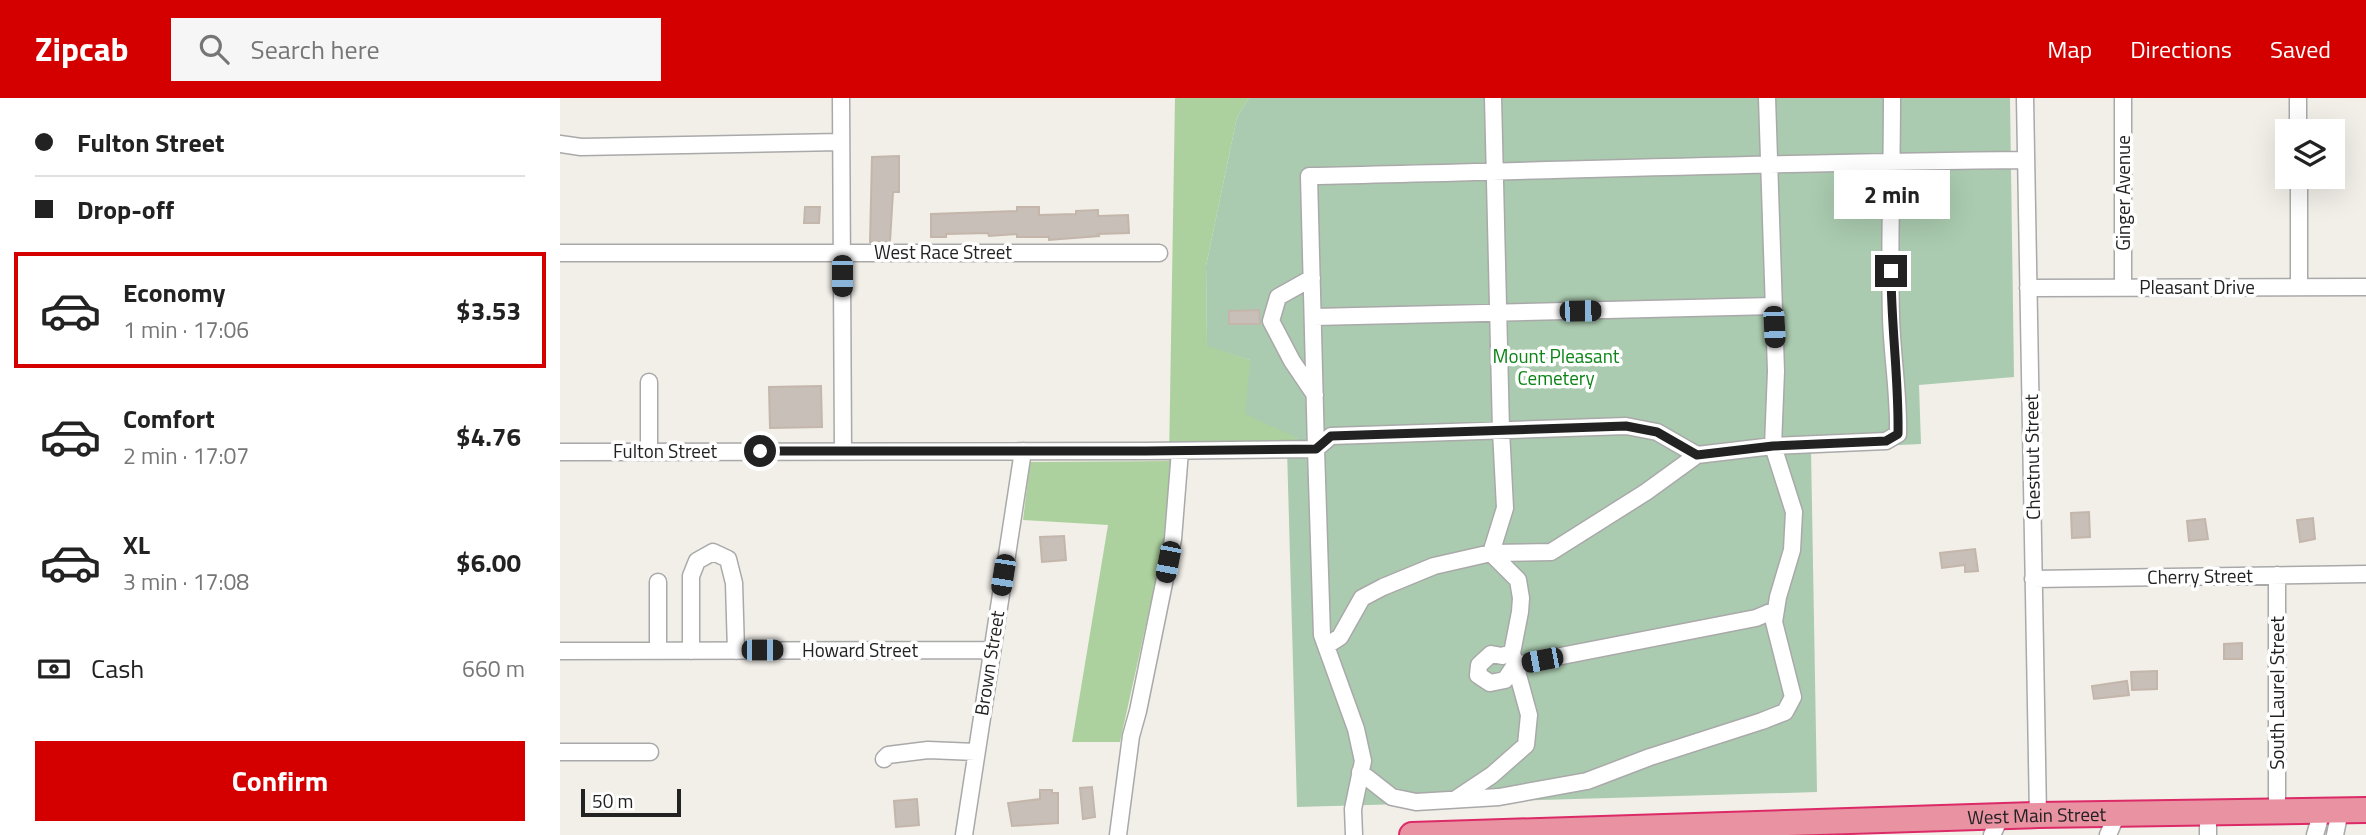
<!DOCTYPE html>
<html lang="en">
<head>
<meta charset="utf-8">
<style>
  :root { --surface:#fff; --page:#f6f6f6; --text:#222; --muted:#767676; --line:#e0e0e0; --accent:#d40000 }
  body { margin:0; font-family:"Titillium Web",sans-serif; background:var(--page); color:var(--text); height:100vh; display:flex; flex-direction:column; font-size:26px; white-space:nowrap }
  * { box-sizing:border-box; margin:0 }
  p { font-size:23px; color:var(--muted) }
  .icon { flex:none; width:38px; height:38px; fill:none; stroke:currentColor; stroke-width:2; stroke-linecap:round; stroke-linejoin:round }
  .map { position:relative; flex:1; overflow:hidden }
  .details { display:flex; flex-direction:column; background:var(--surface); width:560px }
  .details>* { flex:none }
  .banner { display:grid; align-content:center; height:154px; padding:0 35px; background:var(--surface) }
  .buttons { position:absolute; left:1715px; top:21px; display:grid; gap:14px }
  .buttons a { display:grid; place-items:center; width:70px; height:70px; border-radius:0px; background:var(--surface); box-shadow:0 7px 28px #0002; font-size:35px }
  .scale { position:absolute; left:21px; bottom:18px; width:100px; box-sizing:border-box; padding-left:7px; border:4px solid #222; border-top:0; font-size:19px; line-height:24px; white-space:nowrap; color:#222; -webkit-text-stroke:5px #fff; paint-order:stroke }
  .end { position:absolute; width:32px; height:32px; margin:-16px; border:9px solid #222; background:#fff; box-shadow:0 0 0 4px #fff }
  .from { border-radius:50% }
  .bubble { position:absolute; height:49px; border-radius:0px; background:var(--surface); box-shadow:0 7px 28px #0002; font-size:23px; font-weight:700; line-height:49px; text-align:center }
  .car { position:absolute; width:21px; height:42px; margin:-21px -10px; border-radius:9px; box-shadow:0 0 5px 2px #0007; background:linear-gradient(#222 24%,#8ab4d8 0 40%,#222 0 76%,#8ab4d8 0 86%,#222 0) }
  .banner b { display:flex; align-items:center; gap:24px; height:66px; font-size:26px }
  .banner b+b { border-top:2px solid var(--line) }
  .banner i { width:18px; height:18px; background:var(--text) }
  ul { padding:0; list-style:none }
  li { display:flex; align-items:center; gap:21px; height:116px; margin:0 14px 10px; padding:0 21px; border:4px solid transparent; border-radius:0px }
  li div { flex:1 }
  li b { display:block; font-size:26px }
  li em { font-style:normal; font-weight:700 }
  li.current { border-color:var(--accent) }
  li>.icon { width:63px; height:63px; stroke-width:1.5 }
  .pay { display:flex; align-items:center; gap:18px; height:77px; padding:0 35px; font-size:26px }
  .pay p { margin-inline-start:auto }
  .primary-button { display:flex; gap:14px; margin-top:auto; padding:14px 35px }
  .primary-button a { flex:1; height:80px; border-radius:0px; background:var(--accent); color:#fff; font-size:28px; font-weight:700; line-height:80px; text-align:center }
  header { display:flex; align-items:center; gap:42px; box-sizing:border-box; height:98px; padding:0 35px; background:var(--accent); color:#fff }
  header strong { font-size:33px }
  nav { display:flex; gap:38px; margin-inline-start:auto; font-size:24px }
  .search { width:490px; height:63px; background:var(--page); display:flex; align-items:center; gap:18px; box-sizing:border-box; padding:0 24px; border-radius:0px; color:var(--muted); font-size:26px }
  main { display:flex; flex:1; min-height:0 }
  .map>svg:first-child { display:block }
  .forest { fill:#add19e }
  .cemetery { fill:#aacbaf }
  .building { fill:#c7bfb8; stroke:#c4b6ab; stroke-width:2 }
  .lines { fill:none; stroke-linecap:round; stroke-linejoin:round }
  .minor-casing { stroke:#a9a9a9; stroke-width:19 }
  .highway-casing { stroke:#dc2a67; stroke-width:28 }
  .minor { stroke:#fff; stroke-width:16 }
  .highway { stroke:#e892a2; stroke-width:24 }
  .route { stroke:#222; stroke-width:9 }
  .labels { text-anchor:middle; stroke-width:7; stroke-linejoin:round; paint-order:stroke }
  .street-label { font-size:19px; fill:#222; stroke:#fff }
  .park-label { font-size:19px; fill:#0c8416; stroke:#fff }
</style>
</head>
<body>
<header>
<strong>Zipcab</strong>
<div class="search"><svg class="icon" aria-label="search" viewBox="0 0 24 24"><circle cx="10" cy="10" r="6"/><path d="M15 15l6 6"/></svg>Search here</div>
<nav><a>Map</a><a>Directions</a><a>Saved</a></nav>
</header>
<main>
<section class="details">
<div class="banner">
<b><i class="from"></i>Fulton Street</b>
<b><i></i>Drop-off</b>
</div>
<ul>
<li class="current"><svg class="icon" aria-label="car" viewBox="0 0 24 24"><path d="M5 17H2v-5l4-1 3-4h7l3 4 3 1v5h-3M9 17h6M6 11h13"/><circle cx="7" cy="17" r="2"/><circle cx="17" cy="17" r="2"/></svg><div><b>Economy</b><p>1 min · 17:06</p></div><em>$3.53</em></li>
<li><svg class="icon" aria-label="car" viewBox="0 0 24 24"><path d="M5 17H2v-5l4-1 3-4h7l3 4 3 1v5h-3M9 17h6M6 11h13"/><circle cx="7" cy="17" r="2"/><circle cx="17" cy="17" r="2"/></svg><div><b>Comfort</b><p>2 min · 17:07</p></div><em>$4.76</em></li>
<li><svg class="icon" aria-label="car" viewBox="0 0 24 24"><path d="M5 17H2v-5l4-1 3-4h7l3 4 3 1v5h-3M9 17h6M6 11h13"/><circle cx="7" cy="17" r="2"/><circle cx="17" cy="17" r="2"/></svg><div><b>XL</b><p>3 min · 17:08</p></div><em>$6.00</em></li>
</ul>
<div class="pay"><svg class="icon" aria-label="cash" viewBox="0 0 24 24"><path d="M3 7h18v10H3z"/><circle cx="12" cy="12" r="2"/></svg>Cash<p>660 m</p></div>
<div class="primary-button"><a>Confirm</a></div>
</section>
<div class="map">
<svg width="1806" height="737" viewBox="0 0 1806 737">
  <rect width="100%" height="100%" fill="#f2efe9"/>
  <path class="forest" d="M615,0h74l-12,19 -31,149 1,79 43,15 47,78 -10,11 -101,-5 -66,298h-48l36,-217 -85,-5 7,-58 139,-1z"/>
  <path class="cemetery" d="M689,0h761l4,279 -95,8 2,59 -110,5 6,343 -520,15 -10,-358 10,-11 -52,-24 5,-54 -43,-14 -1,-80 31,-149z"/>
  <path class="building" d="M339,58v36h-6l-3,50h-20l2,-85z
    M245,109h15l-1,16h-15z
    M457,109h22v8l37,-1v-3l22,-1v6l30,-1 1,18 -31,1 1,2 -50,4v-3h-32v-3l-28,2 -1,-3 -42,1v3h-15v-23l86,-3z
    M699,212l1,14h-31v-13z
    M261,288l1,41 -52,1 -1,-41z
    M1529,414l1,25 -18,1 -1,-25z
    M1753,420l2,21 -15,3 -3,-22z
    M1645,421l3,20 -19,2 -2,-20z
    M504,438l2,24 -24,2 -2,-25z
    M1415,451l3,22 -13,1v-7l-23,3 -2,-15z
    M1682,545v16h-18v-15z
    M1597,573v18l-25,1 -1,-18z
    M1567,583l2,14 -35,4 -2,-13z
    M532,689l3,30 -12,2 -3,-31z
    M480,692h12v3h6v30l-46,3 -4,-23 32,-4z
    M357,701l2,26 -23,2 -2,-26z"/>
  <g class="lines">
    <g class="minor-casing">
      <path id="minor" d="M281,0l2,353
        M1332,0c0,73 -3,146 -1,219 1,39 8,77 7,117l-12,7 -113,5 -76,9 -40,-23 -31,-6 -295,10 -15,13 -7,-273c239,-5 478,-14 717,-16
        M1465,0l13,717
        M1563,0v190
        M1738,0v33
        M0,46l21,3 260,-5
        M1739,79v110
        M0,155h599
        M752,180l-34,19 -7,24 21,40 23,34
        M1468,190l338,-1
        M754,219l459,-11
        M89,353v-69
        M0,354l586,-1 170,-2 6,186 34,94 7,32 -10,48 1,26
        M931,455l60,-1 95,-60 51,-37
        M1717,477v236
        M1473,481l333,-5
        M98,484v69
        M766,548l14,-9 22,-39 21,-11 51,-21 57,-13 14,-45 -4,-78 -8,-332
        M0,553l431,-1
        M131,553v-75l6,-15 16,-9 15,7 6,24 2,68
        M952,555l-10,3 -11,-2 -12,11 -1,10 12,8 15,-3 10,-15 241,-47 19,-8
        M0,654h90
        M324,661l4,-4 40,-5 48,2
        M800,674l32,25 24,5 83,-5 88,-16 63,-24 112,-36 23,-9 8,-15 -19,-75 4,-25 14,-47 2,-38 -21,-66 3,-75 -9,-273
        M896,701l36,-24 34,-30 3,-30 -17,-62 8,-41 1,-14 -3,-18 -27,-27
        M404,737l59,-384
        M558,737l13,-99 7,-25 35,-172 7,-88
        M1432,737l9,-19
        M1548,737l9,-21
        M1648,737v-22
        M1755,737l7,-24
        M1775,737l5,-24"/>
    </g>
    <g class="highway-casing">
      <g id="highway">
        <path id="s1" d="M852,737l626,-20 328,-5"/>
      </g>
    </g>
    <use href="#minor" class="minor"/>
    <use href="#highway" class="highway"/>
  </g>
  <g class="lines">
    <path class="route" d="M200,353h386l170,-2 15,-13 295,-10 31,6 40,23 76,-9 113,-5 12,-7c1,-54 -7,-108 -7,-163"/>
  </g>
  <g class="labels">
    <g class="street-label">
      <text transform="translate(1563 95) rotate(-90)" y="7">Ginger Avenue</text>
      <text x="383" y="161">West Race Street</text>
      <text x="1637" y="196">Pleasant Drive</text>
      <text x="105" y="360">Fulton Street</text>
      <text transform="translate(1472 359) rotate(-91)" y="7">Chestnut Street</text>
      <text transform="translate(1640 478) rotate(-1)" y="7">Cherry Street</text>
      <text x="300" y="559">Howard Street</text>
      <text transform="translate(429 565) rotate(-81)" y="7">Brown Street</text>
      <text transform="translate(1717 595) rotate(-90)" y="7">South Laurel Street</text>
      <text dy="7" stroke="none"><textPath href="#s1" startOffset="625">West Main Street</textPath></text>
    </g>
    <g class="park-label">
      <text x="996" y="265">Mount Pleasant<tspan x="996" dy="22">Cemetery</tspan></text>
    </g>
  </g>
</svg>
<div class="buttons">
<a><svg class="icon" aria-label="layers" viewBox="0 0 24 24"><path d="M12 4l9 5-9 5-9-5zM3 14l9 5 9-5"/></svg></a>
</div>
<div class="scale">50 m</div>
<i class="end from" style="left:200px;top:353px"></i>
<i class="end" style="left:1331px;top:173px"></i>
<div class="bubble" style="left:1274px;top:72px;width:116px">2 min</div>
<i class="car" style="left:282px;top:178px;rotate:180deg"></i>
<i class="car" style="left:1020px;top:213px;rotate:89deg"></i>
<i class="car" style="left:1214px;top:229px;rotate:177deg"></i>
<i class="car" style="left:608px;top:464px;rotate:191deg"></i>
<i class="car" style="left:443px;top:477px;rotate:189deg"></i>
<i class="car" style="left:202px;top:552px;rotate:90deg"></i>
<i class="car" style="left:982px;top:562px;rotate:259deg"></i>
</div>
</main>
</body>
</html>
